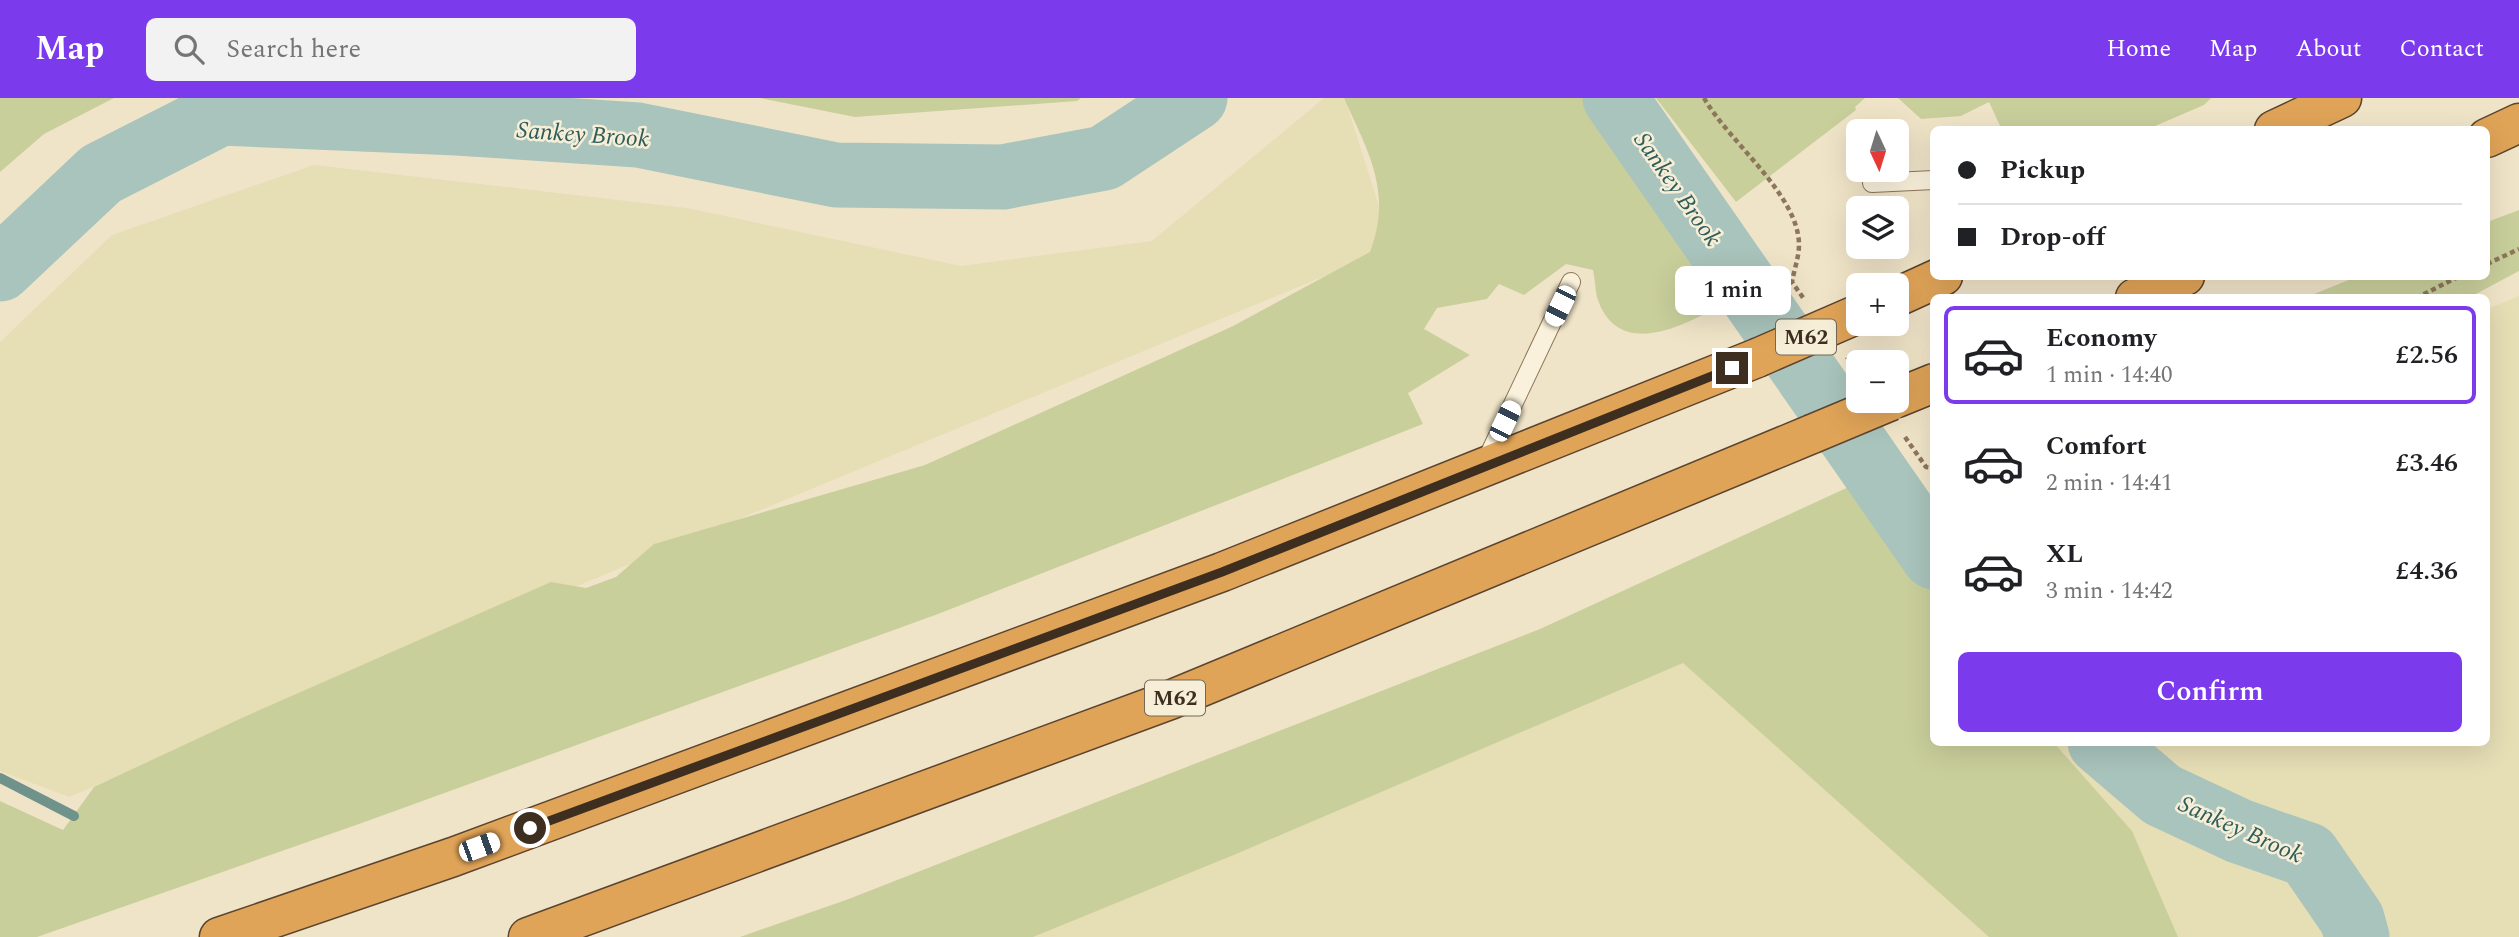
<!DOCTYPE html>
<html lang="en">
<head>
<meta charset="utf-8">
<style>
  :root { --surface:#fff; --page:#f2f2f2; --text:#202124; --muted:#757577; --line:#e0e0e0; --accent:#7c3aed }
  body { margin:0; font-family:Spectral,serif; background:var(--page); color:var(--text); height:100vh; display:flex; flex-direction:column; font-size:26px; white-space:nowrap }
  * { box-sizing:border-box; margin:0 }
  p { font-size:23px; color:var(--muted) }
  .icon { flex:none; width:38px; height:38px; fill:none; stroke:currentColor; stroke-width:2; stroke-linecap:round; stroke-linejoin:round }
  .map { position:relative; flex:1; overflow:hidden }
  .side { position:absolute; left:1930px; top:196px; width:560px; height:452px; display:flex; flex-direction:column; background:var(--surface); border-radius:10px; box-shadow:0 7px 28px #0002 }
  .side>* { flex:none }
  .guide { position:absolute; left:1930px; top:28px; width:560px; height:154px; border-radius:10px; box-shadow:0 7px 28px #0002; display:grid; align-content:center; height:154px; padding:0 28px; background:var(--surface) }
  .needle { width:46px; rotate:176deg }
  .fabs { position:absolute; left:1846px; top:21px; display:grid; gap:14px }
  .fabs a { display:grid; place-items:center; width:63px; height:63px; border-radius:10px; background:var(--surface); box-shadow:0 7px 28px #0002; font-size:35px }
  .end { position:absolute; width:32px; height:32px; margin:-16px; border:9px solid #3d2e20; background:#fff; box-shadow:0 0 0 4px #fff }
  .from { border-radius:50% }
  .bubble { position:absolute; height:49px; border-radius:10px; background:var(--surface); box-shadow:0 7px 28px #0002; font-size:23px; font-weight:600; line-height:49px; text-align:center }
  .car { position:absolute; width:21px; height:42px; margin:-21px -10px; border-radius:9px; box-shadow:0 0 5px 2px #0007; background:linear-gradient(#fff 24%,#345 0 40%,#fff 0 76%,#345 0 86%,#fff 0) }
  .guide b { display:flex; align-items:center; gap:24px; height:66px; font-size:26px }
  .guide b+b { border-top:2px solid var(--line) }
  .guide i { width:18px; height:18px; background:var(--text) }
  ul { padding:12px 0 0; list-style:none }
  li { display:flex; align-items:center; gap:21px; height:98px; margin:0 14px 10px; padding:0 14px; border:4px solid transparent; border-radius:10px }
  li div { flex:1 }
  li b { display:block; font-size:26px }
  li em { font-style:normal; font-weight:600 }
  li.active { border-color:var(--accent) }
  li>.icon { width:63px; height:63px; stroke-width:1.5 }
  .primary-button { display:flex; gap:14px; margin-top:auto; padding:14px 28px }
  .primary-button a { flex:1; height:80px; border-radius:10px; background:var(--accent); color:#fff; font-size:28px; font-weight:600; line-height:80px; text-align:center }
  header { display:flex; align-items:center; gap:42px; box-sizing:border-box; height:98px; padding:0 35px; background:var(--accent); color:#fff }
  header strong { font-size:33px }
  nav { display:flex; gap:38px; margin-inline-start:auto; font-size:24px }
  .search { width:490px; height:63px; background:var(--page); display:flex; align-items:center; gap:18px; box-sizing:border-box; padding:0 24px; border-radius:10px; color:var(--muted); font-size:26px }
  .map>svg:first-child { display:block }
  .farmland { fill:#e6deb5 }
  .green { fill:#c9cf9b }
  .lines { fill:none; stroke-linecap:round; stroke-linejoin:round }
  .stream { stroke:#6f938a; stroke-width:10 }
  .river { stroke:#a9c4bc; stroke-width:65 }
  .lane-casing { stroke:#8d765c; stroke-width:20 }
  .highway-casing { stroke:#5b4430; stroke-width:41 }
  .path { stroke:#8d765c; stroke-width:4.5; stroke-dasharray:5 3.5; stroke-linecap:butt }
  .lane { stroke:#faf1dc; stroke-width:18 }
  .highway { stroke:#e0a458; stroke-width:38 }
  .highway-bridge-casing { stroke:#5b4430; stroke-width:41; stroke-linecap:butt }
  .highway-bridge { stroke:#e0a458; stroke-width:38 }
  .route { stroke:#3d2e20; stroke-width:9 }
  .labels { text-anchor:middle; stroke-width:5; stroke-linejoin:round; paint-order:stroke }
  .shield { fill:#f7eed8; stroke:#756857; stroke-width:2 }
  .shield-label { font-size:21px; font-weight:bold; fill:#3d2e20 }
  .water-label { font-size:24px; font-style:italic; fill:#2f5d5a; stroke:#f7eed8 }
</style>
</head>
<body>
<header>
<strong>Map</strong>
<div class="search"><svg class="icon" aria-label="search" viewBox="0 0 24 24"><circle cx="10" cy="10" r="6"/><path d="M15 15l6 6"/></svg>Search here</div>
<nav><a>Home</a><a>Map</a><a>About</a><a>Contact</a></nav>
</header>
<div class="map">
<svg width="2519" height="839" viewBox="0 0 2519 839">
  <rect width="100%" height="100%" fill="#f0e4c8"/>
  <path class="farmland" d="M1324,0h21l47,150 -1323,549 -69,-26v-429l112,-107 202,-70 373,43 274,58 191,-25z
    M2519,198v641h-1566l901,-446 80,12v239h553v-433z"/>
  <path class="green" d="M0,0h114l-70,36 -44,38z
    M760,0h321l-4,3 -222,16z
    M1344,0h244l143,201c-39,23 -113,66 -134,-2 -2,-9 -2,-18 -4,-27l-27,-6 -42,31 -25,-11 -12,15 -50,9 -13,21 46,26 -62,38 15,31 -485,190 -579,210 -322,113h-37v-136l63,29 31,-43 150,-70 307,-135 35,6 30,-11 38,-33 271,-79 306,-138 139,-75c23,-60 -2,-100 -26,-154z
    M1656,0h209l-10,9 1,3 -120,92z
    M1898,0h313l-7,7 -56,24 -146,1 -13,-28 -28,14 -40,3z
    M2519,112v61l-49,26h-163l49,-20 131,-1v-54z
    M1853,387l81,102v155h119l79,89 46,106h-189l-306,-274 -447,191 -203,83h-293l106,-37 694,-271z"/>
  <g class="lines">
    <path class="stream" d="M0,680l74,38"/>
    <path class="river" d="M1615,0l319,459
      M0,171l101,-95 120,-61 236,10 181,12 198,40 167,2 101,-19 91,-60
      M2100,644l62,53 77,36 69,24 44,64 5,18"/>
    <g class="lane-casing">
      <path id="lane" d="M1872,85l62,-3
        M1485,365l86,-181"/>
    </g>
    <g class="highway-casing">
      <path id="highway" d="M2274,32l68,-32
        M2487,40l32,-15
        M1897,199l46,-21
        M2135,200l50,-22
        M1897,300l37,-15
        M219,839l234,-80 769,-285 535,-214
        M528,839l642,-237 642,-266"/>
    </g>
    <path class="path" d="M1704,0c25,44 95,97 95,147 0,12 -5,25 -7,37l12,17
      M2487,166l32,-15
      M2416,200l44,-22
      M1847,259l11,17
      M1905,339l21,30 8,1"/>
    <use href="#lane" class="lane"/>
    <use href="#highway" class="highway"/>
    <g class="highway-bridge-casing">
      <path id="highway-bridge" d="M1757,260l99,-43
        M1812,336l79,-33"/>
    </g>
    <use href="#highway-bridge" class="highway-bridge"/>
  </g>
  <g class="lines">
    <path class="route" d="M530,730l692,-256 510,-204"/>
  </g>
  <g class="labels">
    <g class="shield">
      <rect x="1776" y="221.5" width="60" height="35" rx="5"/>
      <rect x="1145" y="582.5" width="60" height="35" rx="5"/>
    </g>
    <g class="shield-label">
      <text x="1806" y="246">M62</text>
      <text x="1175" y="607">M62</text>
    </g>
    <g class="water-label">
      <text transform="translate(583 36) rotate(4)" y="8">Sankey Brook</text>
      <text transform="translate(1678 91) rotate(55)" y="8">Sankey Brook</text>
      <text transform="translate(2241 731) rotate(24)" y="8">Sankey Brook</text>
    </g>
  </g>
</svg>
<div class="fabs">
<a><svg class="needle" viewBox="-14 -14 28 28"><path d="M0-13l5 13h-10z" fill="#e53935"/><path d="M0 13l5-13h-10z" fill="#757577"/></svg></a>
<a><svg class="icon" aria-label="layers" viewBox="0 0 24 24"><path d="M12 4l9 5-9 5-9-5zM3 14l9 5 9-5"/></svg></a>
<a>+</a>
<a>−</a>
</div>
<i class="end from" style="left:530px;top:730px"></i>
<i class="end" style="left:1732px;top:270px"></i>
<div class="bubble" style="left:1675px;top:168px;width:116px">1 min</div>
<i class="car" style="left:1560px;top:208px;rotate:206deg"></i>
<i class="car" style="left:1505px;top:323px;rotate:26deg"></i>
<i class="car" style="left:479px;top:749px;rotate:70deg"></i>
<div class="guide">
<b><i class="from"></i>Pickup</b>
<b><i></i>Drop-off</b>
</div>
<section class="side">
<ul>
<li class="active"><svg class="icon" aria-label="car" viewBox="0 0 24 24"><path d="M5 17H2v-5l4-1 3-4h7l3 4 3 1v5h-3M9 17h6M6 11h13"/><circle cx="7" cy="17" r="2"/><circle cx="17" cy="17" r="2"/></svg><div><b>Economy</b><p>1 min · 14:40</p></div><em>£2.56</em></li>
<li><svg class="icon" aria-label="car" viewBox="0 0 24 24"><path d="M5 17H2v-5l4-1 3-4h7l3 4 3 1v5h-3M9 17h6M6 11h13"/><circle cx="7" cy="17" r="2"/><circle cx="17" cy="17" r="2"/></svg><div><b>Comfort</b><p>2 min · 14:41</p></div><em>£3.46</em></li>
<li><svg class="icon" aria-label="car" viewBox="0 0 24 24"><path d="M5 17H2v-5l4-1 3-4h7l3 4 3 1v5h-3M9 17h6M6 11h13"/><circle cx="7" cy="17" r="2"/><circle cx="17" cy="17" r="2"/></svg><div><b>XL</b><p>3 min · 14:42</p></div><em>£4.36</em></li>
</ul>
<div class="primary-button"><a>Confirm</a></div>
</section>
</div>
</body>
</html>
